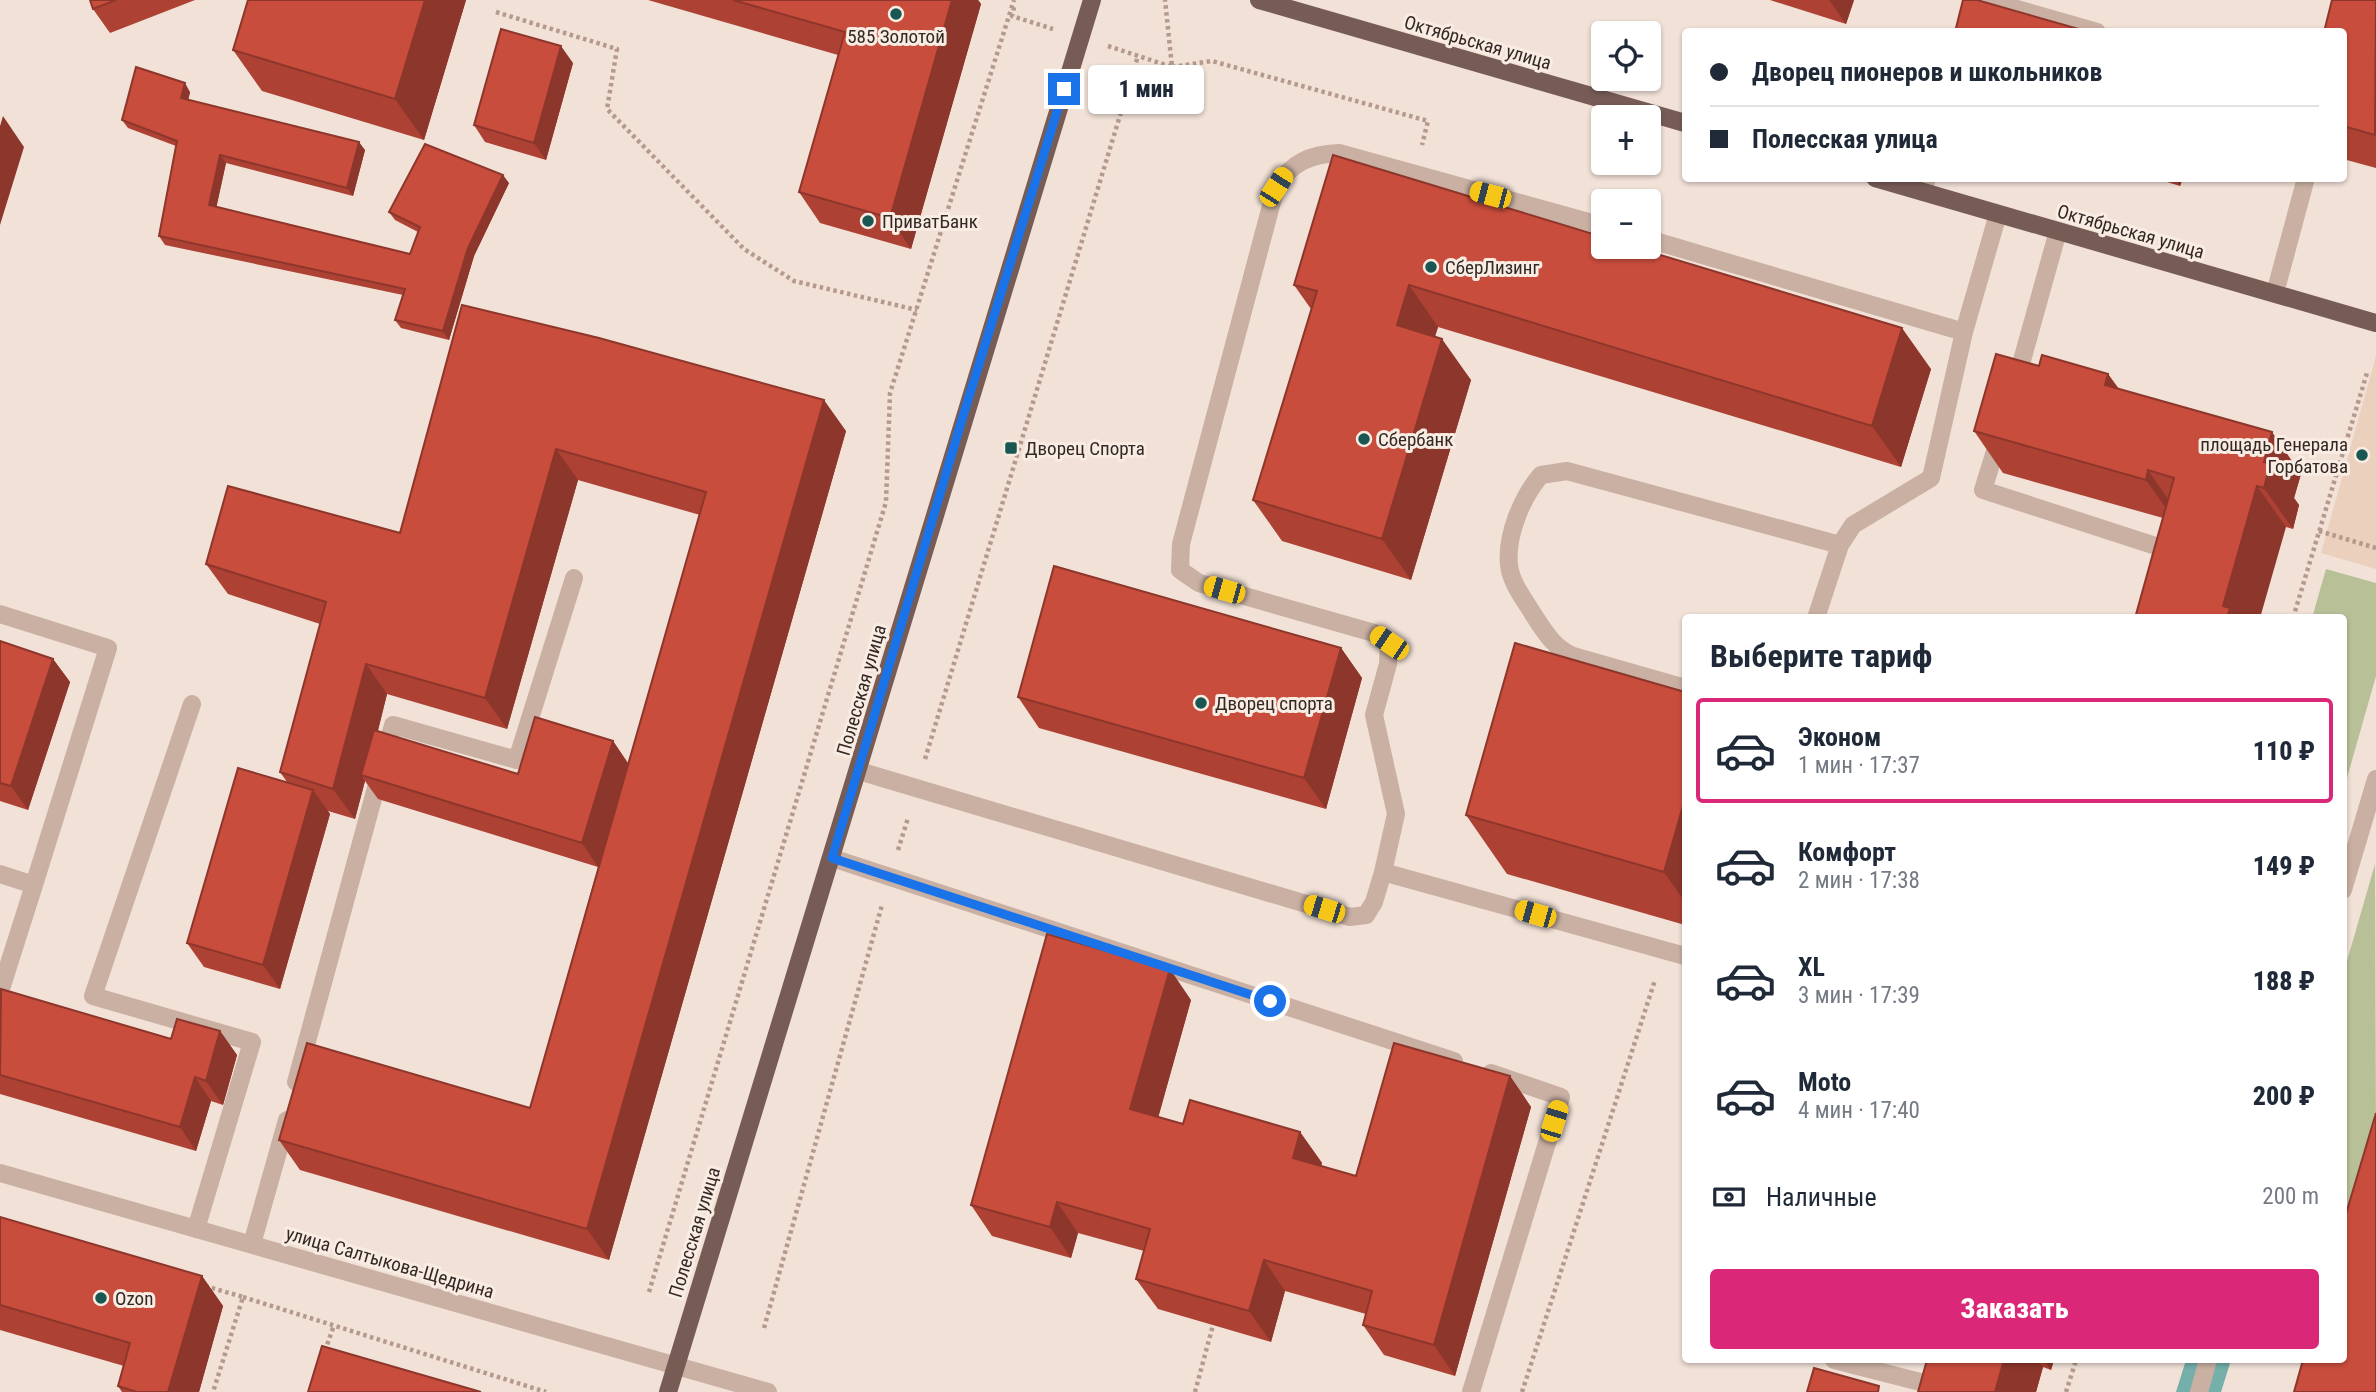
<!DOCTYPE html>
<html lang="ru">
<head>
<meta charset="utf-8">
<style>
  :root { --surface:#fff; --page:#f2f2f3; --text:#1f2937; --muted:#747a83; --line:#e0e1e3; --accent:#db2777 }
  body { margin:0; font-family:"Roboto Condensed",sans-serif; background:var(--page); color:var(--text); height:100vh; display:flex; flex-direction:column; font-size:26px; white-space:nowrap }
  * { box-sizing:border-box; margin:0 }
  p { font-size:23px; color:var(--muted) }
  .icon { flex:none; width:38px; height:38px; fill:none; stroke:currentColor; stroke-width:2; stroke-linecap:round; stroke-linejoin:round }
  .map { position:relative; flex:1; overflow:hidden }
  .drawer { position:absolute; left:1682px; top:614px; width:665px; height:749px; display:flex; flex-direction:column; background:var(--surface); border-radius:7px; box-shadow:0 2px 5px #0004 }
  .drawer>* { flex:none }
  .top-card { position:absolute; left:1682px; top:28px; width:665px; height:154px; border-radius:7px; box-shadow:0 2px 5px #0004; display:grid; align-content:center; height:154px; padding:0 28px; background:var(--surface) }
  .controls { position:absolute; left:1591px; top:21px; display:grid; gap:14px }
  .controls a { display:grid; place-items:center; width:70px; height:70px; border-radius:7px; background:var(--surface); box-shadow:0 2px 5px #0004; font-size:35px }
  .end { position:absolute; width:32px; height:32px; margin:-16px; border:9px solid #1a73e8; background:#fff; box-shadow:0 0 0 4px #fff }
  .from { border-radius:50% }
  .bubble { position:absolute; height:49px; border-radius:7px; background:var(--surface); box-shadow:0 2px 5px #0004; font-size:23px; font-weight:800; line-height:49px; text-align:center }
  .car { position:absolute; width:21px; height:42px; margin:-21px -10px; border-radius:9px; box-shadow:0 0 5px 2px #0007; background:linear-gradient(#f5c518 24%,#345 0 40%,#f5c518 0 76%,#345 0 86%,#f5c518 0) }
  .top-card b { display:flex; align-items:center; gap:24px; height:66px; font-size:26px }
  .top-card b+b { border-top:2px solid var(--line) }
  .top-card i { width:18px; height:18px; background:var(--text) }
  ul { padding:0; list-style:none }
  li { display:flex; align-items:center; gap:21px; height:105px; margin:0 14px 10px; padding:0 14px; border:4px solid transparent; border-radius:7px }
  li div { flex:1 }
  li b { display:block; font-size:26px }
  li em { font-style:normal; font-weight:800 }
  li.on { border-color:var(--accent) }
  li>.icon { width:63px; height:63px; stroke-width:1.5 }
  h2 { padding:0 28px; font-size:32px; line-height:84px }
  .pay { display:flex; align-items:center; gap:18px; height:77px; padding:0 28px; font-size:26px }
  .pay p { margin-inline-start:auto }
  .primary-button { display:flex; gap:14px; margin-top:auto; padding:14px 28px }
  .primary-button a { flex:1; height:80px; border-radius:7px; background:var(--accent); color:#fff; font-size:28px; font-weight:800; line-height:80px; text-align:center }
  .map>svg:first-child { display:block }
  .green { fill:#b8c097 }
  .plaza { fill:#ead0bd }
  .water { fill:#75afaa }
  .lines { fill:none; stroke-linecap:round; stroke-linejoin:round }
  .path { stroke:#b5998d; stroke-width:4.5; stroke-dasharray:3.5 3.5; stroke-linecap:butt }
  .service { stroke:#c9b0a3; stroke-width:18 }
  .pedestrian { stroke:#c9b0a3; stroke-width:18 }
  .tertiary { stroke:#c9b0a3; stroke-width:18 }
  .primary { stroke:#775c56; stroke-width:18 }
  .wall { fill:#ad4234; fill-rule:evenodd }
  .shaded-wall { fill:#8d362b }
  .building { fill:#c94d3d; stroke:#8d362b; stroke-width:2 }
  .route { stroke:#1a73e8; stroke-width:9 }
  .poi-dot { fill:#1a5652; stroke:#f9ece3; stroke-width:2.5 }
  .labels { text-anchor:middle; stroke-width:6; stroke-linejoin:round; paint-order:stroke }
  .poi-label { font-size:19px; fill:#342825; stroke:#f9ece3; text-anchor:start }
  .street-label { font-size:19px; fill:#342825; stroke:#f9ece3 }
</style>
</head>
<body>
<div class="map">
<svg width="2376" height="1392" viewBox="0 0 2376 1392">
  <rect width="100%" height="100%" fill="#f1e1d7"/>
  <path class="green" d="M2326,569l50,14v93l-33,116v-174h-31z
    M2375,864l1,280 -33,116v-285z"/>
  <path class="plaza" d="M2376,356v213l-55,-16z"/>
  <path class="water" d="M2186,1360h45l-10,32h-45z"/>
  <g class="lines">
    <path class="path" d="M1014,7l-2,9 41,13
      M496,12l121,37 -10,60 137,140 50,32 123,29
      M1108,46l64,21 -7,-67
      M1172,67l40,-6 216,60 -6,24
      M2319,531l57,17
      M2293,618l74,-245
      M925,759l213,-703
      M898,850l10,-32
      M205,1286l38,11 -30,95
      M649,1292l237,-790 4,-109 124,-393
      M243,1297l303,95
      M764,1328l118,-423
      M325,1351l9,-26
      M1195,1392l18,-67
      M1522,1392l133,-412
      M2066,1392l10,-32"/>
    <path class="service" d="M1986,0l111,32
      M1923,192l4,-14
      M1648,239l316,93 34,-118
      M2275,293l31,-115
      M2016,382l42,-151
      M2000,435l-17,55 185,60 -2,7
      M0,614l108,34 -74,237
      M1816,618l24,-73 13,-20 78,-47 33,-146
      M1685,688l-112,-32c-20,-9 -28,-24 -40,-42 -9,-15 -22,-31 -24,-49 -3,-30 13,-68 32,-90l26,-4 273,74
      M192,704l-99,292 159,46 -56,187
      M859,771l491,146 16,-2 8,-13 9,-30 302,84
      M832,858l622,203
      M1383,872l13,-58 -22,-99 14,-51 1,-21 -15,-10 -175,-50 -19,-13 1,-26 95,-357c15,-24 34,-33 63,-34l264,73
      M0,874l34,11 -34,107
      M296,1082l97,-357 124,35 57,-182
      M252,1244l35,-124
      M1834,1360l98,25 7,-25
      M1471,1392l90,-295 -70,-24"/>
    <path class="pedestrian" d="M2343,890l33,-111
      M2199,1392l9,-32"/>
    <path class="tertiary" d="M0,1173l768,219"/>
    <path class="primary" d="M1259,0l426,123
      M1875,178l501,145
      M668,1392l424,-1392"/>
  </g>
  <path class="wall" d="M90,0h105l-85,33 -17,-24z
    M466,0l-42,140 -162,-49 -29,-41z
    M648,0h330l3,4 -70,245 -91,-26 -21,-31 39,-137z
    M1770,0h84l-8,24z
    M2376,0v168l-33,-9v-127z
    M573,63l-27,97 -61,-18 -11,-17z
    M190,92l-2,8 177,50 -12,46 -127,-33 -10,44 194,47 8,-22 -23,-12 -6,-8 120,-29 -35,73 -25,84 -48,-12 -6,-8 8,-25 -238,-50 -6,-9 17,-90 -48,-18 -6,-8z
    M1333,155l598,214 -30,98 -463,-140 -3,9 36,44 -60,200 -129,-39 -29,-41 58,-191 -17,-24z
    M2154,178h29l-3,8z
    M462,305l384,126 -237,829 -309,-90 -21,-30 251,-32 68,-241 -220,-68 -13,-18 -10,38 -27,-8 2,3 -50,175 -76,-22 -17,-24 100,-161 -7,-10 40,-148 -92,-30 -22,-30 194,-31zM578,480l122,35 -72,248 -15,-22 -95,33 -140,-43 9,-37 120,35z
    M2039,366l69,8 11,15 182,85 -7,24 5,7 -6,24 -7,-2 -123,-9 -160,-45 -29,-42z
    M0,641l53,18 17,23 -42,128 -28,-9z
    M1341,648l21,30 -36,131 -287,-81 -21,-31z
    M1685,692v233l-178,-51 -41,-59z
    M0,991l171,48 49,-8 17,24 -14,50 -12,-4 -15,50 -196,-57z
    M1191,1000l-33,117 25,7 117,8 22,31 -1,3 35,10 154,-100 21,31 -76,269 -71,-21 -21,-30 3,-11 -81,-23 -14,51 -113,-33 -22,-30 8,-28 -66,-18 -7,25 -79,-22 -21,-31z
    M0,1217l202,59 21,30 -24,86h-77l-4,-6 6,-20 -124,-36z
    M1927,1360h127l-3,10 -8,-3 -7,25h-118z"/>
  <path class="shaded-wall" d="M425,0h41l-42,140 -29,-41z
    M952,0h26l3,4 -70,245 -21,-31z
    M1829,0h25l-8,24z
    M561,46l12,17 -27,97 -12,-17z
    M185,83l5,9 -3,14 -6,-8z
    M3,116l21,31 -24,78v-99z
    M359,142l6,8 -12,46 -6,-8z
    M220,155l6,8 -11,51 -6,-9z
    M503,175l6,8 -35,73 -25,84 -6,-9 25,-83z
    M2175,178h8l-3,8z
    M1409,285l29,42 -12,39 -29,-41z
    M1902,328l29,41 -30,98 -29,-41z
    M1442,339l29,41 -60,200 -29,-41z
    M2108,374l29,41 -32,-30z
    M824,400l22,31 -237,829 -22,-31z
    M2272,432l29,42 -7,24 5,7 -6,24 -29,-41v-26z
    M556,449l22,31 -71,249 -22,-31z
    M2148,470l29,42 -2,9 -29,-41z
    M2257,486l29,41 -26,91h-33l-4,-12z
    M1341,648l21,30 -36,131 -22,-31z
    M53,659l17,23 -42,128 -17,-24z
    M366,664l21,30 -21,83 -5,-2 4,6 -10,38 -22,-30z
    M613,741l16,24 -31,102 -16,-24z
    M313,790l17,24 -50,175 -17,-24z
    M1685,799v103l-21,-30z
    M1170,969l21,31 -39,140 -22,-31z
    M220,1031l17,24 -14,50 -17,-24z
    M1510,1076l21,31 -76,269 -21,-31z
    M195,1077l16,24 -15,50 -16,-24z
    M1300,1132l22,31 -8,26 -21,-31z
    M1057,1202l21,31 -7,25 -21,-31z
    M1264,1260l21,31 -14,51 -22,-31z
    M202,1276l21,30 -24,86h-31z
    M2004,1360h33l6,7 -7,25h-41z
    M2044,1360h10l-3,10z"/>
  <path class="building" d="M90,0h26l-23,9z
    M248,0h177l-30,99 -162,-49z
    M733,0h219l-62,218 -91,-26 46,-160z
    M1963,0h14l112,32h-134z
    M2332,0h44l-1,135 -32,-9v-94h-19z
    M501,29l60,17 -27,97 -60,-18z
    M136,67l49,16 -4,15 178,44 -12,46 -127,-33 -11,50 201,49 10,-27 -31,-15 36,-68 78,31 -35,73 -25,83 -48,-11 10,-31 -246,-53 18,-95 -55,-21z
    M1333,155l270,82v10h31l268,81 -30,98 -463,-141 -12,40 45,14 -60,200 -129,-39 64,-209 -23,-6z
    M462,305l137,33 225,62 -237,829 -308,-89 28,-97 223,65 176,-616 -150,-43 -71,249 -119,-34 -33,125 -53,-17 46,-170 -120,-38 22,-78 172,47z
    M1996,354l43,12 3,-11 66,19 -3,11 167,47 -8,30 6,2 -6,24 -7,-2 -34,120 7,2 -3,10h-92l39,-140 -26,-8 -2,10 -172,-49z
    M1054,566l287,82 -37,130 -286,-81z
    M0,641l53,18 -42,127 -11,-3z
    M1515,643l170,49v107l-21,73 -198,-57z
    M535,717l78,24 -31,102 -221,-68 13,-45 144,44z
    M238,768l75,22 -50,175 -76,-22z
    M1047,934l123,35 -40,140 53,15 7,-24 110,32 -7,26 63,18 38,-133 116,33 -76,269 -71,-20 9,-34 -108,-31 -15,51 -113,-32 14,-50 -93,-27 -7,25 -79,-22z
    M1,989l170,50 6,-20 43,12 -14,50 -11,-4 -15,50 -180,-52z
    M2376,1113v279h-82l9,-32h40v-136z
    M0,1217l202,59 -34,116h-31l-19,-6 12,-43 -130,-38z
    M322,1346l159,46h-173z
    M1927,1360h77l-9,32h-77z
    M1814,1368l65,18 -1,6h-71z"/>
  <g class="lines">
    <path class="route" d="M1064,89l-100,324 -132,445 438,143"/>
  </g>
  <g class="poi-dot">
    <circle cx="896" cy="14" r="7"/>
    <circle cx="868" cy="221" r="7"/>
    <circle cx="1431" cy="267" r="7"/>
    <circle cx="1364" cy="439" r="7"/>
    <rect x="1004" y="441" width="14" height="14" rx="3.5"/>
    <circle cx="2362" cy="455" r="7"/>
    <circle cx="1201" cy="703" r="7"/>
    <circle cx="101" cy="1298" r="7"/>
  </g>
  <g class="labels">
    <g class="poi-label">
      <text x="896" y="43" text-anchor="middle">585 Золотой</text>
      <text x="882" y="228">ПриватБанк</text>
      <text x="1445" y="274">СберЛизинг</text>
      <text x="1378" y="446">Сбербанк</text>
      <text x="2348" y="451" text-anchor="end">площадь Генерала<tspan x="2348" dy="22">Горбатова</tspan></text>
      <text x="1025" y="455">Дворец Спорта</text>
      <text x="1215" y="710">Дворец спорта</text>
      <text x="115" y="1305">Ozon</text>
    </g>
    <g class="street-label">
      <text transform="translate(1478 42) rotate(16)" y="7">Октябрьская улица</text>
      <text transform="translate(2131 231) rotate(16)" y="7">Октябрьская улица</text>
      <text transform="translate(861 690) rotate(-74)" y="7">Полесская улица</text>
      <text transform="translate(694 1232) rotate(-73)" y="7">Полесская улица</text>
      <text transform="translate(390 1262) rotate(16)" y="7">улица Салтыкова-Щедрина</text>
    </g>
  </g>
</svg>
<div class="controls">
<a><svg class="icon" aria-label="locate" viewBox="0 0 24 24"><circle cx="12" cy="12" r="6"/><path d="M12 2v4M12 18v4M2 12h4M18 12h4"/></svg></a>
<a>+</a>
<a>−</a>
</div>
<i class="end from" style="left:1270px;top:1001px"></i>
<i class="end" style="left:1064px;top:89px"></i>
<div class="bubble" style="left:1088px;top:65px;width:116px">1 мин</div>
<i class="car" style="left:1276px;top:187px;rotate:33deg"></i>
<i class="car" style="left:1490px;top:195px;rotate:285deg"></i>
<i class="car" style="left:1224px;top:590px;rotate:286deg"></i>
<i class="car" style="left:1389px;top:643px;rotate:304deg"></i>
<i class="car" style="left:1324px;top:909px;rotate:287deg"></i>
<i class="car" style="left:1535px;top:914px;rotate:286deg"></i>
<i class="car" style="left:1554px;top:1121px;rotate:17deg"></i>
<div class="top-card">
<b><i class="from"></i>Дворец пионеров и школьников</b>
<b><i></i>Полесская улица</b>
</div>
<section class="drawer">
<h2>Выберите тариф</h2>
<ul>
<li class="on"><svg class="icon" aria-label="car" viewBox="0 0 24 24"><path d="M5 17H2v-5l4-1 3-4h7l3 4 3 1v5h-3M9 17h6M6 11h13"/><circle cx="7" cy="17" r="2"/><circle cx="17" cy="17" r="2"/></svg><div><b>Эконом</b><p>1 мин · 17:37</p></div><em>110 ₽</em></li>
<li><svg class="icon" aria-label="car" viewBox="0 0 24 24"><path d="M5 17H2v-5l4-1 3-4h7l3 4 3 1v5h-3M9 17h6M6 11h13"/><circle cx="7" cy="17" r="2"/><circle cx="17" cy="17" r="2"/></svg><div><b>Комфорт</b><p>2 мин · 17:38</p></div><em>149 ₽</em></li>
<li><svg class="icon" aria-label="car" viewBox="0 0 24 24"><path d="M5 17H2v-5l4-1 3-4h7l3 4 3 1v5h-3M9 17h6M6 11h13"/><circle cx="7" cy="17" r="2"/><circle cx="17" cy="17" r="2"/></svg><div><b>XL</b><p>3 мин · 17:39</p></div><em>188 ₽</em></li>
<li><svg class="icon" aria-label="car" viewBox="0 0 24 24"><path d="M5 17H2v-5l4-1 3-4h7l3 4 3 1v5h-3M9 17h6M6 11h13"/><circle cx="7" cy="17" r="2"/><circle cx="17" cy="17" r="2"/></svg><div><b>Moto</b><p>4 мин · 17:40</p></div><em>200 ₽</em></li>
</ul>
<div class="pay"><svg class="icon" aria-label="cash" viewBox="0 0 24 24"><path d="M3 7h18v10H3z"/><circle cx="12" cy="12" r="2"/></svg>Наличные<p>200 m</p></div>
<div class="primary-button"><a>Заказать</a></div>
</section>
</div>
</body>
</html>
